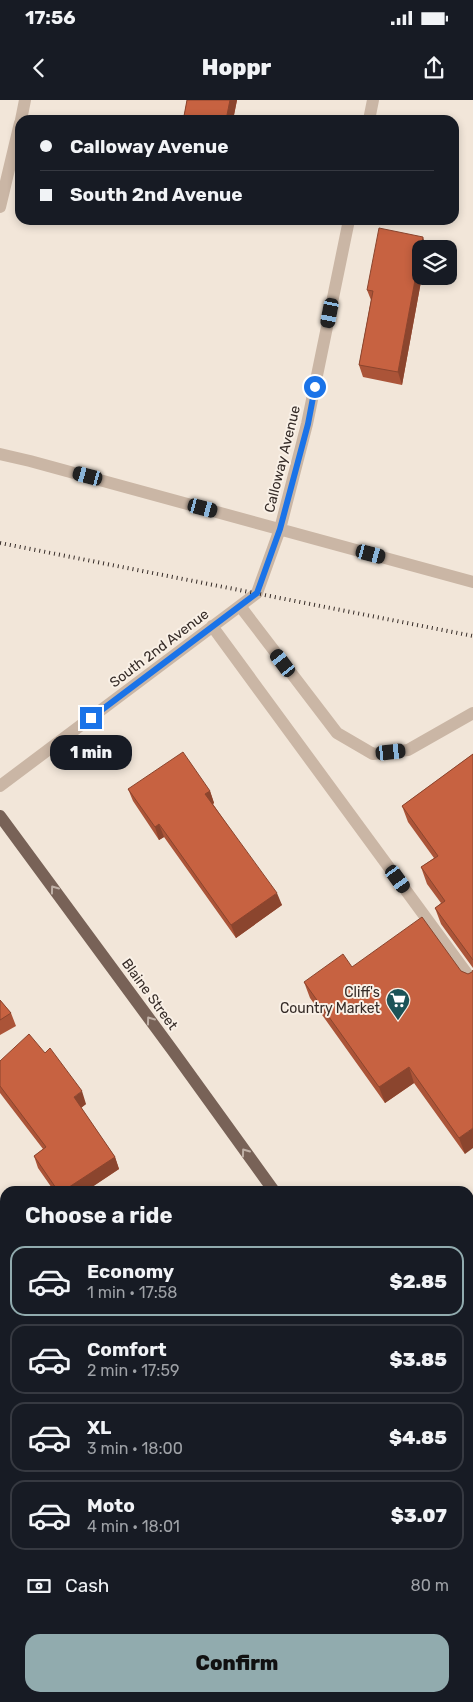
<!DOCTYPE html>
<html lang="en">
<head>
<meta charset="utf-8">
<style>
  :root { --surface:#171b24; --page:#242831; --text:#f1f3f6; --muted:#9ea1a6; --line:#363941; --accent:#91abae }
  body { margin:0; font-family:Rubik,sans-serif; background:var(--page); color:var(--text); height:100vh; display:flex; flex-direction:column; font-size:19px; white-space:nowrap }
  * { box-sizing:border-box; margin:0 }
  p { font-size:16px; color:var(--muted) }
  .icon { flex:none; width:28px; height:28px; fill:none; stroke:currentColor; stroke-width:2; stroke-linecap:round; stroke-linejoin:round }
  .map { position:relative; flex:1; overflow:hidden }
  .panel { position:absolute; left:0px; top:1086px; width:474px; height:516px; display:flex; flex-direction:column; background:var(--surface); border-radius:15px 15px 0 0; box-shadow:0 2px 8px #0003 }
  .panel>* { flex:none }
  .guide { position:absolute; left:15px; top:15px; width:444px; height:110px; border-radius:15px; box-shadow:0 2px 8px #0003; display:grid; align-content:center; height:110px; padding:0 25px; background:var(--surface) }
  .controls { position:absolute; left:412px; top:140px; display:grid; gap:10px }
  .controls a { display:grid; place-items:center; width:45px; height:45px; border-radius:10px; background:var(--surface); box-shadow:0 2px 8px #0003; font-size:25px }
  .end { position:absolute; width:22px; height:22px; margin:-11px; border:6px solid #1a73e8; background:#fff; box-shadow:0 0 0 2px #fff }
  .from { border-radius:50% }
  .bubble { position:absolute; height:35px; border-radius:15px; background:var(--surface); box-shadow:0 2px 8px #0003; font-size:16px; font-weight:800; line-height:35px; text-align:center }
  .car { position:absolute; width:15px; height:30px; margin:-15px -8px; border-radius:6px; box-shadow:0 0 4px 1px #0007; background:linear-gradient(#222 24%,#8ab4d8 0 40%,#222 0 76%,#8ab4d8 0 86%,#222 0) }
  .guide b { display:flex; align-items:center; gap:18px; height:48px; font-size:19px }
  .guide b+b { border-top:1px solid var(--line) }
  .guide i { width:12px; height:12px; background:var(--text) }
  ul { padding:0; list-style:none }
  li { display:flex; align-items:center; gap:15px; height:70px; margin:0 10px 8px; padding:0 15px; border:2px solid var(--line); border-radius:15px }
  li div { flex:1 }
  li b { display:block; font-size:19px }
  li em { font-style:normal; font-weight:800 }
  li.active { border-color:var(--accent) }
  li>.icon { width:45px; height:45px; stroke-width:1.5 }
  h2 { padding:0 25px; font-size:22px; line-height:60px }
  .pay { display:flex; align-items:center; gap:12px; height:55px; padding:0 25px; font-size:19px }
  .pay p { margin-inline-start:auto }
  .button { display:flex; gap:10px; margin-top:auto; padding:10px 25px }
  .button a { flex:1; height:58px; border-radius:15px; background:var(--accent); color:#111; font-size:20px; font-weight:800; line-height:58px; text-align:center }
  .status { display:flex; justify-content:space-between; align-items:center; height:35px; padding:0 25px; background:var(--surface); direction:ltr }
  .status svg { height:14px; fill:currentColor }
  header { display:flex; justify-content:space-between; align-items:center; height:65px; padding:0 25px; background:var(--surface); font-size:22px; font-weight:800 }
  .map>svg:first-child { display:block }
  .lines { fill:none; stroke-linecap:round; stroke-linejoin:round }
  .minor { stroke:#cab6a5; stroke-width:12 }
  .major { stroke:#786257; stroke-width:12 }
  .rail { stroke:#352b27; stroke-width:4; stroke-dasharray:1 4; stroke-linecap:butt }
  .wall { fill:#ab5438 }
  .shaded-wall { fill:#8b452e }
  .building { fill:#c76241; stroke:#8b452e }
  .oneway { stroke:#bfb0a6 }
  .route { stroke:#1a73e8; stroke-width:6 }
  .labels { text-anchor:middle; stroke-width:4; stroke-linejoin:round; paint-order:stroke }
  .street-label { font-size:14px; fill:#352b27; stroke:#f9f0e6 }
  .poi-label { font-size:14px; fill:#352b27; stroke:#f9f0e6; text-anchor:end }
</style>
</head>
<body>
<div class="status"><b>17:56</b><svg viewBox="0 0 49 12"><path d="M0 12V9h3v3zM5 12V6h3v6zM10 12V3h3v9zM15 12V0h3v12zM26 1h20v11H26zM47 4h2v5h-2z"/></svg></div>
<header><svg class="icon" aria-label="back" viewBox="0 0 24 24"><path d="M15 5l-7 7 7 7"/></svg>Hoppr<svg class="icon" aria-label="share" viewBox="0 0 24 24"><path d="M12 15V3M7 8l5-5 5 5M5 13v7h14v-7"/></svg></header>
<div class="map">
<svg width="473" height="1602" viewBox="0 0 473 1602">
  <rect width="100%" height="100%" fill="#f2e6d9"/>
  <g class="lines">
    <path class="minor" d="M21,20l4,-20
      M369,20l4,-20
      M0,107l20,-84
      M0,354l30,7 443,121
      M240,506l97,127 36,21 35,-4 65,-37
      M212,526l261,356
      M0,686l257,-193 23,-64 27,-105 42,-204
      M469,1148l4,-3
      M0,1200l5,7
      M0,1490l5,-4
      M469,1590l4,-4
      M290,1598l4,4
      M88,1602l7,-4
      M451,1602l7,-4"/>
    <path class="major" d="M0,716l173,235 101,140
      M469,1362l4,6"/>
    <path class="rail" d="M0,443l473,93"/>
  </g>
  <path class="wall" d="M187,0h50l-4,20h-48l-1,-4z
    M422,176l-20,109 -39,-8 -4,-12 12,-65 -4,-10z
    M473,654v214l-32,-44 -6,-16 6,-5 -14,-19 -6,-17 13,-9 -26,-36 -6,-16z
    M128,689l82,2 4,12 -1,1 69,101 -46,33 -72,-101 -5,3 -26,-39z
    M352,867l109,4 7,3 4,-2 -7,182 -51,-71 -29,20 -75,-105 -6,-16z
    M0,900l11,13 5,13 -16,9z
    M0,961l86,43 -5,4 34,49 4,12 -33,22h-32l-16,-23 -4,-12 9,-7 -43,-56z
    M53,1598h19l-7,4h-9z"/>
  <path class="shaded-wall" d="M230,0h7l-4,20h-7z
    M423,137l4,12h-6v27h1l-20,109 -4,-13z
    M210,691l4,12 -4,3 -5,-12z
    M159,724l5,13 -5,3 -4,-13z
    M277,793l5,12 -46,33 -5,-13z
    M409,967l5,16 -29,20 -6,-16z
    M82,991l4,13 -8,6 -4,-13z
    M473,1028v20l-8,6 -6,-16z
    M115,1057l4,12 -33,22h-23z
    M5,1264v18l-5,4v-18z
    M56,1598h16l-7,4h-8z"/>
  <path class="building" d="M187,0h43l-4,20h-22l-20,-4z
    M379,128l44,9 -25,135 -39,-7 14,-74 -6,-1z
    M183,652l27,39 -5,3 72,99 -46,32 -72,-101 -4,3 -27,-38z
    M473,654v206l-38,-52 10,-7 -24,-34 17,-11 -36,-50z
    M422,817l39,54 7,3 4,-2 1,-2v158l-14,10 -50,-71 -30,20 -75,-105 39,-28 9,13z
    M0,900l11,13 -11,7z
    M29,934l16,19 5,-5 32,43 -8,6 41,60 -52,34h-5l-24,-35 12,-9 -46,-61v-25z
    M0,1215l5,6v43l-5,4z"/>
  <defs><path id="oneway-chevron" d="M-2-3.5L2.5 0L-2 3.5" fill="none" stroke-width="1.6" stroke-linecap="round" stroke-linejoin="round" transform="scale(1.25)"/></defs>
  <g class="oneway">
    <use href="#oneway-chevron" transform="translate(54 789) rotate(-126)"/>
    <use href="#oneway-chevron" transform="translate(150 920) rotate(-126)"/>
    <use href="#oneway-chevron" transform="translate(245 1052) rotate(-126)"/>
  </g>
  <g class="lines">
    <path class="route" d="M91,618l166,-125 23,-64 28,-105 7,-37"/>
  </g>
  <defs>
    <g id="supermarket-pin" transform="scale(1.25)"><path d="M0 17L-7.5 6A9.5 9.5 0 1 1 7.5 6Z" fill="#1c5357" stroke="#f9f0e6"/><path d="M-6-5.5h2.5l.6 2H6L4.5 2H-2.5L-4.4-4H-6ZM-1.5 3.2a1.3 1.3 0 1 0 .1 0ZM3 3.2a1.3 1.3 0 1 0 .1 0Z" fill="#fff"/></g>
  </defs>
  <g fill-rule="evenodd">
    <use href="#supermarket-pin" x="398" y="900"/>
  </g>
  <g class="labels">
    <g class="street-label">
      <text transform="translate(282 359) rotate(-76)" y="5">Calloway Avenue</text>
      <text transform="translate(159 548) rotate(-37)" y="5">South 2nd Avenue</text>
      <text transform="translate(150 894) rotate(54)" y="5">Blaine Street</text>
    </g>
    <g class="poi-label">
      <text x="380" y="897">Cliff's<tspan x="380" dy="16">Country Market</tspan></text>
    </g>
  </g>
</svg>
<div class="controls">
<a><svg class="icon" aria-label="layers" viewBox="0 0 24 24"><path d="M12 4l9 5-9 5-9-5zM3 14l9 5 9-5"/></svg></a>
</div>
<i class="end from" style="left:315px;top:287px"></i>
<i class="end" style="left:91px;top:618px"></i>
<div class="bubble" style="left:50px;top:635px;width:82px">1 min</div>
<i class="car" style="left:330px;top:213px;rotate:191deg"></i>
<i class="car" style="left:88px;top:376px;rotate:285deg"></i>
<i class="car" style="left:203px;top:408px;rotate:105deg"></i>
<i class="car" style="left:371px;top:454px;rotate:105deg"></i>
<i class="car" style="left:283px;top:563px;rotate:323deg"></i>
<i class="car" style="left:391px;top:652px;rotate:84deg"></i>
<i class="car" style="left:398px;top:779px;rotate:144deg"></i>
<div class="guide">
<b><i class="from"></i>Calloway Avenue</b>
<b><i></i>South 2nd Avenue</b>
</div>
<section class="panel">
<h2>Choose a ride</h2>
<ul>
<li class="active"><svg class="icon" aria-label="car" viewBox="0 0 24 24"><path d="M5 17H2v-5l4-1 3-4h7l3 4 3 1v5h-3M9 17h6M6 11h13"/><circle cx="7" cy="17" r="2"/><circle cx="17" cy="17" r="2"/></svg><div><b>Economy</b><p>1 min · 17:58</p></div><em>$2.85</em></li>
<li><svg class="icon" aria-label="car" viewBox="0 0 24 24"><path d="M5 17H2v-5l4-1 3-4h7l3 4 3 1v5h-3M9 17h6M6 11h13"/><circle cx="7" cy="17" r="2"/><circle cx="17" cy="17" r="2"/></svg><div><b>Comfort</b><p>2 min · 17:59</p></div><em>$3.85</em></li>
<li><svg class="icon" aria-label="car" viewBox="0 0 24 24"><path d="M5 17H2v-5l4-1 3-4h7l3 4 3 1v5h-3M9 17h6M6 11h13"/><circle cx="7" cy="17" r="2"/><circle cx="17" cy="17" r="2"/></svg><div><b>XL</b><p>3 min · 18:00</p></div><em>$4.85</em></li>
<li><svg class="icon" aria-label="car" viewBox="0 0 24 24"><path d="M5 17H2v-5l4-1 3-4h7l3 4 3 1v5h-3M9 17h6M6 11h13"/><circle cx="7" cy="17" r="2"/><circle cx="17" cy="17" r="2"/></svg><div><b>Moto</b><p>4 min · 18:01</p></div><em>$3.07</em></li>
</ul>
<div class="pay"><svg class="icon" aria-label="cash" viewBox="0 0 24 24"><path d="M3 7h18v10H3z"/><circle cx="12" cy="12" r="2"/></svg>Cash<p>80 m</p></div>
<div class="button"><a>Confirm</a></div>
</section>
</div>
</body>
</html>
